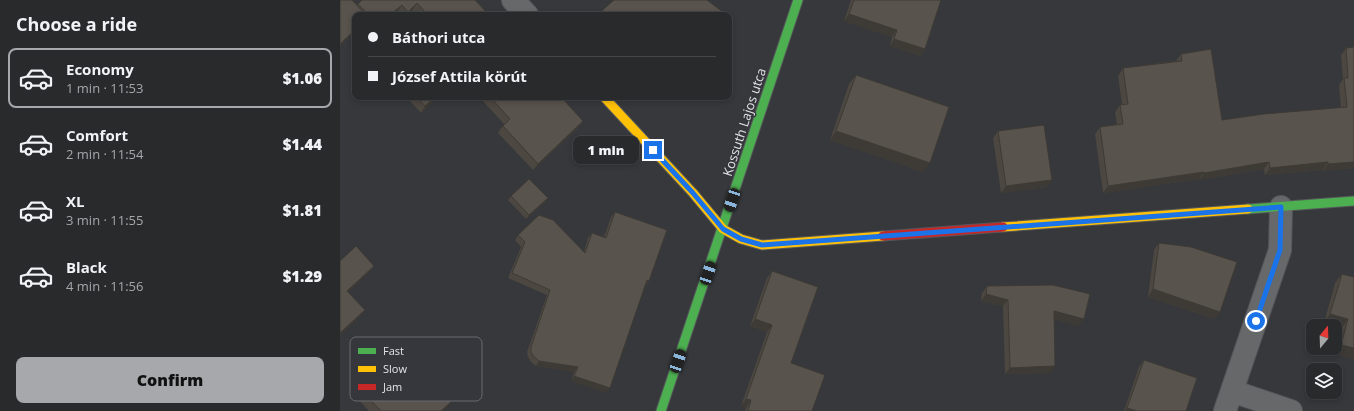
<!DOCTYPE html>
<html lang="en">
<head>
<meta charset="utf-8">
<style>
  :root { --surface:#282a2c; --page:#303234; --text:#f1f3f6; --muted:#a5a7a9; --line:#444648; --accent:#a7a8ab }
  body { margin:0; font-family:"Open Sans",sans-serif; background:var(--page); color:var(--text); height:100vh; display:flex; flex-direction:column; font-size:15px; white-space:nowrap }
  * { box-sizing:border-box; margin:0 }
  p { font-size:13px; color:var(--muted) }
  .icon { flex:none; width:22px; height:22px; fill:none; stroke:currentColor; stroke-width:2; stroke-linecap:round; stroke-linejoin:round }
  .map { position:relative; flex:1; overflow:hidden }
  .details { display:flex; flex-direction:column; background:var(--surface); width:340px }
  .details>* { flex:none }
  .guide { position:absolute; left:12px; top:12px; width:380px; height:88px; border-radius:8px; box-shadow:0 2px 6px #0003,0 0 0 1px var(--line); display:grid; align-content:center; height:88px; padding:0 16px; background:var(--surface) }
  .needle { width:26px; rotate:19deg }
  .controls { position:absolute; left:966px; top:319px; display:grid; gap:8px }
  .controls a { display:grid; place-items:center; width:36px; height:36px; border-radius:8px; background:var(--surface); box-shadow:0 2px 6px #0003,0 0 0 1px var(--line); font-size:20px }
  .end { position:absolute; width:18px; height:18px; margin:-9px; border:5px solid #1a73e8; background:#fff; box-shadow:0 0 0 2px #fff }
  .from { border-radius:50% }
  .bubble { position:absolute; height:28px; border-radius:8px; background:var(--surface); box-shadow:0 2px 6px #0003,0 0 0 1px var(--line); font-size:13px; font-weight:800; line-height:28px; text-align:center }
  .car { position:absolute; width:12px; height:24px; margin:-12px -6px; border-radius:5px; box-shadow:0 0 3px 1px #0007; background:linear-gradient(#222 24%,#8ab4d8 0 40%,#222 0 76%,#8ab4d8 0 86%,#222 0) }
  .guide b { display:flex; align-items:center; gap:14px; height:38px; font-size:15px }
  .guide b+b { border-top:1px solid var(--line) }
  .guide i { width:10px; height:10px; background:var(--text) }
  ul { padding:0; list-style:none }
  li { display:flex; align-items:center; gap:12px; height:60px; margin:0 8px 6px; padding:0 8px; border:2px solid transparent; border-radius:8px }
  li div { flex:1 }
  li b { display:block; font-size:15px }
  li em { font-style:normal; font-weight:800 }
  li.selected { border-color:var(--accent) }
  li>.icon { width:36px; height:36px; stroke-width:1.5 }
  h2 { padding:0 16px; font-size:18px; line-height:48px }
  .action { display:flex; gap:8px; margin-top:auto; padding:8px 16px }
  .action a { flex:1; height:46px; border-radius:8px; background:var(--accent); color:#111; font-size:16px; font-weight:800; line-height:46px; text-align:center }
  main { display:flex; flex:1; min-height:0 }
  .map>svg:first-child { display:block }
  .lines { fill:none; stroke-linecap:round; stroke-linejoin:round }
  .street-casing { stroke:#56575a; stroke-width:24 }
  .fast-casing { stroke:#56575a; stroke-width:11 }
  .slow-casing { stroke:#56575a; stroke-width:11 }
  .jam-casing { stroke:#56575a; stroke-width:11 }
  .street { stroke:#66686a; stroke-width:22 }
  .fast { stroke:#4caf50; stroke-width:9 }
  .slow { stroke:#ffc107; stroke-width:9 }
  .jam { stroke:#c62828; stroke-width:9 }
  .wall { fill:#4c4741 }
  .shaded-wall { fill:#3e3a35 }
  .building { fill:#58534c; stroke:#3e3a35 }
  .route { stroke:#1a73e8; stroke-width:5 }
  .labels { text-anchor:middle; stroke-width:3; stroke-linejoin:round; paint-order:stroke }
  .street-label { font-size:13px; fill:#e4e4e8; stroke:#35373c }
  .key { fill:#35373c; stroke:#6a6b70; stroke-width:1 }
  .key-label { font-size:11px; fill:#e4e4e8 }
</style>
</head>
<body>
<main>
<section class="details">
<h2>Choose a ride</h2>
<ul>
<li class="selected"><svg class="icon" aria-label="car" viewBox="0 0 24 24"><path d="M5 17H2v-5l4-1 3-4h7l3 4 3 1v5h-3M9 17h6M6 11h13"/><circle cx="7" cy="17" r="2"/><circle cx="17" cy="17" r="2"/></svg><div><b>Economy</b><p>1 min · 11:53</p></div><em>$1.06</em></li>
<li><svg class="icon" aria-label="car" viewBox="0 0 24 24"><path d="M5 17H2v-5l4-1 3-4h7l3 4 3 1v5h-3M9 17h6M6 11h13"/><circle cx="7" cy="17" r="2"/><circle cx="17" cy="17" r="2"/></svg><div><b>Comfort</b><p>2 min · 11:54</p></div><em>$1.44</em></li>
<li><svg class="icon" aria-label="car" viewBox="0 0 24 24"><path d="M5 17H2v-5l4-1 3-4h7l3 4 3 1v5h-3M9 17h6M6 11h13"/><circle cx="7" cy="17" r="2"/><circle cx="17" cy="17" r="2"/></svg><div><b>XL</b><p>3 min · 11:55</p></div><em>$1.81</em></li>
<li><svg class="icon" aria-label="car" viewBox="0 0 24 24"><path d="M5 17H2v-5l4-1 3-4h7l3 4 3 1v5h-3M9 17h6M6 11h13"/><circle cx="7" cy="17" r="2"/><circle cx="17" cy="17" r="2"/></svg><div><b>Black</b><p>4 min · 11:56</p></div><em>$1.29</em></li>
</ul>
<div class="action"><a>Confirm</a></div>
</section>
<div class="map">
<svg width="1014" height="411" viewBox="0 0 1014 411">
  <rect width="100%" height="100%" fill="#36383b"/>
  <g class="lines">
    <g class="street-casing">
      <path id="street" d="M173,0l14,15
        M892,391l59,20
        M885,411l55,-161 1,-43"/>
    </g>
    <g class="fast-casing">
      <path id="fast" d="M908,209l106,-8
        M321,411l137,-411"/>
    </g>
    <g class="slow-casing">
      <path id="slow" d="M264,97l89,96 30,36 18,10 21,6 121,-9
        M663,227l245,-18"/>
    </g>
    <g class="jam-casing">
      <path id="jam" d="M543,236l120,-9"/>
    </g>
    <use href="#street" class="street"/>
    <use href="#fast" class="fast"/>
    <use href="#slow" class="slow"/>
    <use href="#jam" class="jam"/>
  </g>
  <path class="wall" d="M0,0l17,5 1,-1 117,-4 14,15h-72l-5,-5 -5,5h-7l-3,-3 -4,3h-38v17l-15,14z
    M511,0h90l-16,49 -5,7 -30,-10 2,-9 -48,-16z
    M1014,47v121l-31,3v-1l-58,5 -1,-6 -65,11v-1l-96,14 -8,-59 5,-7 17,-3 -2,-12 5,-7 2,-1 -4,-28 5,-8 53,-7 5,-7 41,66 119,-12 -2,-23 4,-6 -2,-24 5,-7z
    M516,75l67,97 -93,-32 19,-56z
    M66,97h31l-16,16z
    M139,97h82l22,24 -5,7 -45,42 -35,-37 6,-9z
    M658,131l49,56 -46,6 -8,-55z
    M171,196l37,2 -3,4 -19,17 -18,-19z
    M275,212l34,69 -3,5h-1l-39,107 -35,-12 3,-9 -38,-6 -5,-4 -3,-5 -1,-5 20,-57 -39,-17 13,-31 -6,-7 3,-5 66,17 4,-14 4,-5 12,4 7,-20z
    M819,243l56,76 -67,-22 6,-47z
    M432,271l19,92 21,48h-67l1,-3 -5,-2 26,-74 -17,-6 17,-48z
    M1002,274l12,85 -19,-5 7,-26 -18,-5 11,-40z
    M647,286l92,40 -25,-7 1,47 -4,7 -46,1 -2,-68 -22,-5 1,-8z
    M804,360l42,51h-62l15,-44z
    M94,382l-1,1 18,19 -8,9h-74l-11,-12 5,-7z"/>
  <path class="shaded-wall" d="M77,3l-5,7 -5,5h-1l2,-3z
    M62,5l-5,7 -4,3h-3z
    M509,14l48,16 -5,7 -48,-16z
    M15,30v2l-15,14v-2z
    M554,39l31,10 -5,7 -30,-10z
    M95,97h2l-16,16 4,-7z
    M243,121l-5,7 -45,42 5,-6z
    M496,131l94,32 -7,9 -93,-32z
    M929,162l-5,7 -65,11 5,-7z
    M988,162l-5,8 -58,5 5,-7z
    M1014,162v6l-31,3 5,-7z
    M864,172l-5,7 -96,14 5,-7z
    M712,180l-5,7 -46,6 5,-7z
    M208,198l-3,4 -19,17 3,-4z
    M34,266l-5,7 -27,25 5,-7z
    M307,280l2,1 -3,5 -2,-1z
    M813,289l67,23 -5,7 -67,-22z
    M646,294l22,6 -5,6 -22,-5z
    M25,310l-5,7 -20,19v-3z
    M714,311l30,8 -5,7 -30,-8z
    M990,314l18,5 -6,9 -18,-5z
    M415,319l17,6 -5,7 -17,-6z
    M1001,345l13,3v11l-19,-5z
    M199,361l39,6 -4,5 -38,-6z
    M715,366l-4,7 -46,1 5,-6z
    M99,375l-5,7 -8,7 5,-7z
    M234,376l36,12 -4,5 -35,-12z
    M406,399l5,1 -5,8 -5,-2z
    M111,402l-5,7 -3,2h-2z
    M787,408l10,3h-12z"/>
  <path class="building" d="M0,0h12l14,15h-11v15l-15,14z
    M22,0h113l14,15h-61l-11,-12 -9,9 -6,-7 -12,10h-21l-11,-11z
    M274,0h93l20,15h-130z
    M514,0h87l-16,49 -31,-10 3,-9 -48,-16z
    M389,16l3,2 -3,3z
    M1014,47v115l-26,2v-2l-58,6 -1,-6 -65,11v-1l-96,14 -8,-59 23,-3 -3,-19 8,-1 -5,-36 59,-7 -1,-7 30,-5 11,71 42,-6 83,-7 -3,-29h4l-2,-30z
    M516,75l93,32 -19,56 -94,-32z
    M77,97h18l-10,9z
    M150,97h71l22,24 -45,43 -35,-38 7,-7z
    M704,125l8,55 -46,6 -8,-55z
    M189,179l19,19 -19,17 -18,-19z
    M275,212l52,18 -18,51 -2,-1 -37,108 -36,-12 4,-9 -39,-6 -5,-4 -3,-5v-5l19,-57 -38,-17 13,-31 -7,-7 21,-20 14,5 32,33 7,-20 14,5z
    M819,243l32,4 46,15 -17,50 -67,-23z
    M16,246l18,20 -27,25 18,19 -25,23v-72z
    M432,271l46,16 -27,76 34,12 -13,36h-64l3,-11 -5,-1 26,-74 -17,-6z
    M1002,274l12,3v71l-13,-3 7,-26 -18,-5z
    M713,285l37,9 -6,25 -30,-8 1,55 -45,2 -2,-68 -22,-6 1,-8z
    M72,346l27,29 -8,7 20,20 -10,9h-60l-18,-19z
    M804,360l53,18 -11,33h-49l-10,-3z"/>
  <g class="lines">
    <path class="route" d="M313,150l40,43 30,36 18,10 21,6 519,-38 -1,43 -24,71"/>
  </g>
  <g class="labels">
    <g class="street-label">
      <text transform="translate(404 122) rotate(-72)" y="5">Kossuth Lajos utca</text>
    </g>
  </g>
  <rect x="10" y="337" width="132" height="64" rx="6" class="key"/>
  <rect x="18" y="348" width="18" height="6" fill="#4caf50"/>
  <rect x="18" y="366" width="18" height="6" fill="#ffc107"/>
  <rect x="18" y="384" width="18" height="6" fill="#c62828"/>
  <g class="key-label">
    <text x="43" y="355">Fast</text>
    <text x="43" y="373">Slow</text>
    <text x="43" y="391">Jam</text>
  </g>
</svg>
<div class="controls">
<a><svg class="needle" viewBox="-14 -14 28 28"><path d="M0-13l5 13h-10z" fill="#e53935"/><path d="M0 13l5-13h-10z" fill="#a5a7a9"/></svg></a>
<a><svg class="icon" aria-label="layers" viewBox="0 0 24 24"><path d="M12 4l9 5-9 5-9-5zM3 14l9 5 9-5"/></svg></a>
</div>
<i class="end from" style="left:916px;top:321px"></i>
<i class="end" style="left:313px;top:150px"></i>
<div class="bubble" style="left:233px;top:136px;width:66px">1 min</div>
<i class="car" style="left:392px;top:200px;rotate:198deg"></i>
<i class="car" style="left:368px;top:273px;rotate:19deg"></i>
<i class="car" style="left:338px;top:361px;rotate:19deg"></i>
<div class="guide">
<b><i class="from"></i>Báthori utca</b>
<b><i></i>József Attila körút</b>
</div>
</div>
</main>
</body>
</html>
